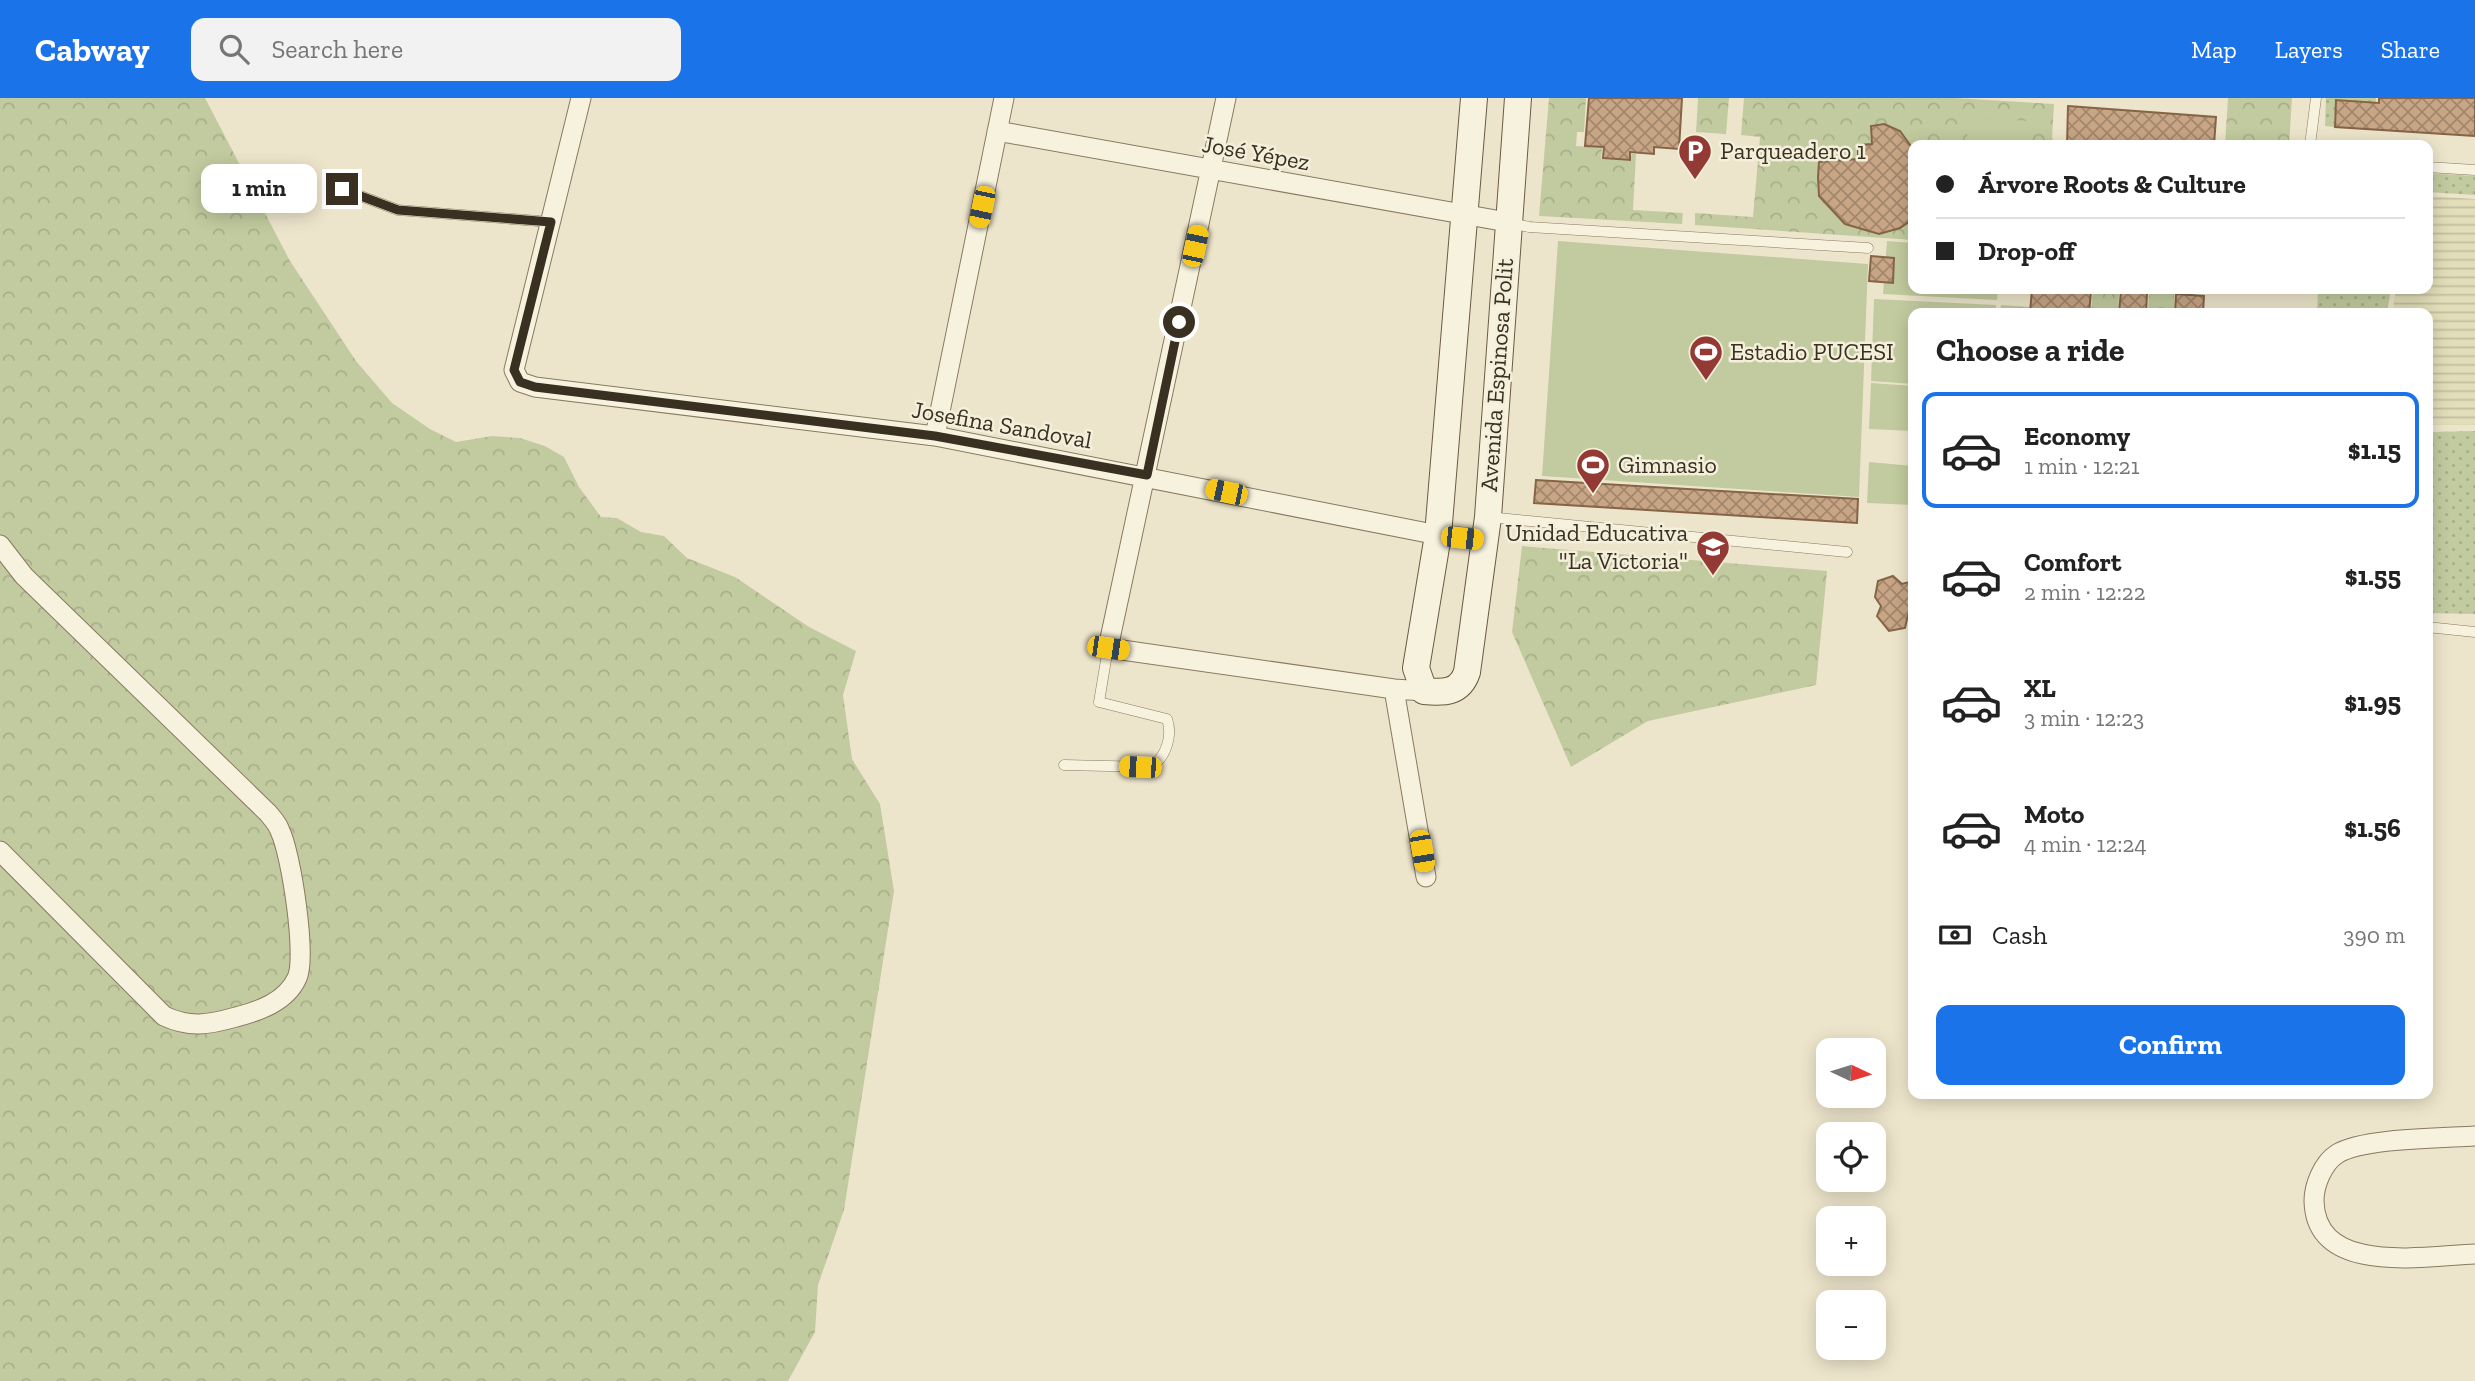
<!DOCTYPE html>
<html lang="en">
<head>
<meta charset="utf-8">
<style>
  :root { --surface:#fff; --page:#f2f2f2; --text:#222; --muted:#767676; --line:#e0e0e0; --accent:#1a73e8 }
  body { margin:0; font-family:"Zilla Slab",serif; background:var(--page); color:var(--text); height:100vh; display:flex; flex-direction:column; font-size:26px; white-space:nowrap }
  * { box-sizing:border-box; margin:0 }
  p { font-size:23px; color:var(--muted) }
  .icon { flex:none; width:38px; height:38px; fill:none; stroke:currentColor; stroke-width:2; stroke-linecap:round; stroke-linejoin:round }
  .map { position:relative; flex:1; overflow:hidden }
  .panel { position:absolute; left:1908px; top:210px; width:525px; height:791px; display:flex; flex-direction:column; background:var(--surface); border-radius:14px; box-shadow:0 4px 18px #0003 }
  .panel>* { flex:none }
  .top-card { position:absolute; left:1908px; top:42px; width:525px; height:154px; border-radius:14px; box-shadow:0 4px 18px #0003; display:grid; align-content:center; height:154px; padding:0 28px; background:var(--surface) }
  .needle { width:46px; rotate:94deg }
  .fabs { position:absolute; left:1816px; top:940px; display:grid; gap:14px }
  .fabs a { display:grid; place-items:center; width:70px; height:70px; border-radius:14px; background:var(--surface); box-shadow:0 4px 18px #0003; font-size:35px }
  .end { position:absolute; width:32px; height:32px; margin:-16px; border:9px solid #3a3022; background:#fff; box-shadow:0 0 0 4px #fff }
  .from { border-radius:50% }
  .bubble { position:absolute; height:49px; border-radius:14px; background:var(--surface); box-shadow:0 4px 18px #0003; font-size:23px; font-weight:800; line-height:49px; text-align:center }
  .car { position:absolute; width:21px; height:42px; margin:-21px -10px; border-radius:9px; box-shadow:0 0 5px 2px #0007; background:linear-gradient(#f5c518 24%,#345 0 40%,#f5c518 0 76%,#345 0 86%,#f5c518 0) }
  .top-card b { display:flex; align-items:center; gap:24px; height:66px; font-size:26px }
  .top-card b+b { border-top:2px solid var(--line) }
  .top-card i { width:18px; height:18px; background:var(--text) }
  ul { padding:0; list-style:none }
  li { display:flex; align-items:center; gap:21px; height:116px; margin:0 14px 10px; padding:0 14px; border:4px solid transparent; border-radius:14px }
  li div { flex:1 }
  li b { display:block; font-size:26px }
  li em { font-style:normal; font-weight:800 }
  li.current { border-color:var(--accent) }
  li>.icon { width:63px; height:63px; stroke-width:1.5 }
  h2 { padding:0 28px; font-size:32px; line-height:84px }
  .pay { display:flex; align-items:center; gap:18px; height:77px; padding:0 28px; font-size:26px }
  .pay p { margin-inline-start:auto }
  .button { display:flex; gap:14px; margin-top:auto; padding:14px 28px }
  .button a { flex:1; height:80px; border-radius:14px; background:var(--accent); color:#fff; font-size:28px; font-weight:800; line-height:80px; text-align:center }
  header { display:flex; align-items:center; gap:42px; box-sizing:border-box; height:98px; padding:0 35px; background:var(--accent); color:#fff }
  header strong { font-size:33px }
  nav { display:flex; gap:38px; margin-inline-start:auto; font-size:24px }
  .search { width:490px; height:63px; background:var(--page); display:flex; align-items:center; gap:18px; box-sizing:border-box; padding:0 24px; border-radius:14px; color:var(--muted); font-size:26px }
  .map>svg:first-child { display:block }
  .farmland { fill:url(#farmland-rules) }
  .grass { fill:url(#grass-dots) }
  .forest { fill:url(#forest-crowns) }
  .garden { fill:#c2cb9f }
  .building { fill:url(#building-cross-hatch); stroke:#866547; stroke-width:2 }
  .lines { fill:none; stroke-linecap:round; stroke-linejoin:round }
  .lane-casing { stroke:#897960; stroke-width:11 }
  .street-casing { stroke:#897960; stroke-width:21 }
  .secondary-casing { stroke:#6b5a43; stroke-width:28 }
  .lane { stroke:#f7f2de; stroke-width:10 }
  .street { stroke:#f7f2de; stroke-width:19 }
  .secondary { stroke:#f7f2de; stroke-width:26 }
  .route { stroke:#3a3022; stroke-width:9 }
  .labels { text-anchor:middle; stroke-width:5; stroke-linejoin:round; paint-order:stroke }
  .poi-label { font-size:24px; fill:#3a3022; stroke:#f4efdb; text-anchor:start }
  .street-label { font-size:24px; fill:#3a3022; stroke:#f4efdb }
</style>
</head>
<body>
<header>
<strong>Cabway</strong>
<div class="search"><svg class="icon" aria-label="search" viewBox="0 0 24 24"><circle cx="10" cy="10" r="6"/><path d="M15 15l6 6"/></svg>Search here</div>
<nav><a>Map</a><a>Layers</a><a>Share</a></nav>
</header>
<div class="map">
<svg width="2475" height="1283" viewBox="0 0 2475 1283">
  <defs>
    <pattern id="farmland-rules" width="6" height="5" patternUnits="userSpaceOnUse" patternTransform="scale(1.75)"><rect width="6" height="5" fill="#e2deb9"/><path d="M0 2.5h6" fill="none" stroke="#c3bf9f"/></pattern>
    <pattern id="grass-dots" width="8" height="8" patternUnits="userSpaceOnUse" patternTransform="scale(1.75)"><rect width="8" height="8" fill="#c2cb9f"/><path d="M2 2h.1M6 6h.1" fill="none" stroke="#a7af89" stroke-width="1.8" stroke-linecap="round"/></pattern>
    <pattern id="forest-crowns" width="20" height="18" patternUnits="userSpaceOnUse" patternTransform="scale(1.75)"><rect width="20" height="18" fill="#c2cb9f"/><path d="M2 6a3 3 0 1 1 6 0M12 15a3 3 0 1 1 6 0" fill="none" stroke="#a7af89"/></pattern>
    <pattern id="building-cross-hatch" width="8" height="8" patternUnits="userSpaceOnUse" patternTransform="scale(1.75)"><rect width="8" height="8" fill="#c8a584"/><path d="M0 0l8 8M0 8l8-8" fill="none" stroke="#a3876c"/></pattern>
  </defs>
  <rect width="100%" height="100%" fill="#ede5cb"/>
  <path class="farmland" d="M2427,98l48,3v226h-48v-112h-35l4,-24h31z"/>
  <path class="grass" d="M2326,0h50l-2,29 -19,-14 1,-12 -20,-2 -2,28 -9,-1z
    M2427,75l48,3v19l-48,-3z
    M2318,191h73l-4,24h-70z
    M2475,333v183l-48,-1v-144l4,-37z"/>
  <path class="forest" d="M0,0h205l85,163 66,100 36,42 38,26 26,13 36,-6 28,2 25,8 19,11 15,30 22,30 16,1 24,14 23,4 23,22 48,19 74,50 47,24 -13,44 9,64 28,45 14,87 -50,319 -26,75 -3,47 -27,49h-788z
    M1549,0h37l-2,34h-7l-1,14 26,2 -1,11 29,2 2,-7h4l-3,56 50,3 -1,11 -143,-8z
    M1698,0h31l-3,36 -30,-2z
    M1744,0h211l99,6 -2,34 4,7h-143v95l-218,-15v-12l58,4 7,-80 -19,-2z
    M2228,0h64l-3,47h-64z
    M2093,192l26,2 -1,21h-27z
    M2149,195l25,1v19h-26z
    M2001,207l57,4v4h-58z
    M1522,448l305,25 -11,114 -168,36 -77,46 -59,-135z"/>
  <path class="garden" d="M1968,19l60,4 -1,24h-60z
    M1558,143l310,23 -9,233 -317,-21z
    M1887,143l26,2v46h85l-1,11 -114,-6z
    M1874,201l122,6v8h-83v71l-42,-3z
    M1871,285l42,3v45l-44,-2z
    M1869,364l44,4v39l-46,-2z"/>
  <path class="building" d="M1589,0h93l-3,51 -25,-2v7l-24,-2v8l-27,-2 1,-11 -19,-1z
    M2379,0h96v38l-140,-9 1,-27 43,3z
    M2068,8l148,11 -2,28h-147z
    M1884,26l16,7 13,18v70l-13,9 -21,6 -34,-10 -26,-28 -1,-19 1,-15 39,-3v-14l14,-1 -1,-18z
    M1871,158l23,2 -1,25 -24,-2z
    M2032,191l59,3 -2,21h-59z
    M2121,193l26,2 -1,20h-27z
    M2176,196l28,2 -1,17h-28z
    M1536,382l322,19 -1,24 -323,-20z
    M1893,478l9,8 11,-3v33l-5,1 -3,13 -16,3 -12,-15 4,-10 -6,-9 3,-16z"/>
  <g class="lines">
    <g class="lane-casing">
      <path id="lane" d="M2310,47l6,-47
        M2427,69l48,3
        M342,91l56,21 153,12
        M1511,125l18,4 339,21
        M1488,419l359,35
        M2427,529l48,5
        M1064,667l87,2c15,-10 22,-31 16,-48l-68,-17 9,-54"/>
    </g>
    <g class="street-casing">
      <path id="street" d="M581,0l-67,272 6,12 15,5 400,49 503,99 48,5
        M1226,0l-118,550 286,41 30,2
        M997,33l510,91
        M935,338l69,-338
        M0,447l24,31 244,237c4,5 10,11 12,18 11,22 27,126 17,147 -11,24 -38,33 -61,39 -28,8 -46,11 -72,-1l-164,-165
        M1394,591l32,188
        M2475,1038c-32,2 -113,2 -138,18 -14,9 -23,31 -23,47 2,75 109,55 161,53"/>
    </g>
    <g class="secondary-casing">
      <path id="secondary" d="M1474,0l-36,437 -22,133 8,23c20,2 36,2 43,-19l21,-155 30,-419"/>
    </g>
    <use href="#lane" class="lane"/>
    <use href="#street" class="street"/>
    <use href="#secondary" class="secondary"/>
  </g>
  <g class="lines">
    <path class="route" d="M342,91l56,21 153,12 -37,148 6,12 15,5 400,49 212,39 32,-153"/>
  </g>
  <defs>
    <g id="parking-pin" transform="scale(1.75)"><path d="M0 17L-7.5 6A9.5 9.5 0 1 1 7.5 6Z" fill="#943a34" stroke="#f4efdb"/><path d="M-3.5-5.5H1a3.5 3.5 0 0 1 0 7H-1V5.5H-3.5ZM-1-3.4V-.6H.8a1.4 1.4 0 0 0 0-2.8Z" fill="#fff"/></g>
    <g id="stadium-pin" transform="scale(1.75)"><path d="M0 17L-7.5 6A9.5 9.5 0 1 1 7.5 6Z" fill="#943a34" stroke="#f4efdb"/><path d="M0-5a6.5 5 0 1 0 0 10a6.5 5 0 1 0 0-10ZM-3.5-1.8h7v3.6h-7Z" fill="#fff"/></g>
    <g id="school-pin" transform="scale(1.75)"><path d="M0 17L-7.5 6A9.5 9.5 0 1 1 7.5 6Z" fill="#943a34" stroke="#f4efdb"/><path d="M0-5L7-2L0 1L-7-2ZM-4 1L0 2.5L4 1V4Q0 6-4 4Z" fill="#fff"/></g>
  </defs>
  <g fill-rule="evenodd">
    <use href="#parking-pin" x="1695" y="53"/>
    <use href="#stadium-pin" x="1706" y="254"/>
    <use href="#stadium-pin" x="1593" y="367"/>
    <use href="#school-pin" x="1713" y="449"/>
  </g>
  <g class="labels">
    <g class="poi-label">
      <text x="1720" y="61">Parqueadero 1</text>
      <text x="1730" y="262">Estadio PUCESI</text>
      <text x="1618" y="375">Gimnasio</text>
      <text x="1688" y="443" text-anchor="end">Unidad Educativa<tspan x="1688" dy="28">"La Victoria"</tspan></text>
    </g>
    <g class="street-label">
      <text transform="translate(1256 55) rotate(10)" y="8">José Yépez</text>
      <text transform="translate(1497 277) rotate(-86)" y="8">Avenida Espinosa Polit</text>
      <text transform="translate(1002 327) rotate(10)" y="8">Josefina Sandoval</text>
    </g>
  </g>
</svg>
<div class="fabs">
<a><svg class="needle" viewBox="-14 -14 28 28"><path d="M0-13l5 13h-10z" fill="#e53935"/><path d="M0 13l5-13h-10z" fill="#767676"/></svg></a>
<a><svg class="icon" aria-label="locate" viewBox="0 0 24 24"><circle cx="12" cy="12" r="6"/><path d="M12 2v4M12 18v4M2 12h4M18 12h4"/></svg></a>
<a>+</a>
<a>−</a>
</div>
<i class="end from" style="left:1179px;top:224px"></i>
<i class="end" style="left:342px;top:91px"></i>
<div class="bubble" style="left:201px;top:66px;width:116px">1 min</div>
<i class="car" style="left:982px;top:109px;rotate:192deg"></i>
<i class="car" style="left:1195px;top:148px;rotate:12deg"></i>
<i class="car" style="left:1226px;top:394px;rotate:282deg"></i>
<i class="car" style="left:1462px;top:440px;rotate:96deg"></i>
<i class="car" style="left:1108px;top:550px;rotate:98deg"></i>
<i class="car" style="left:1140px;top:669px;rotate:272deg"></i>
<i class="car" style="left:1422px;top:753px;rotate:170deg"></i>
<div class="top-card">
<b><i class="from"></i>Árvore Roots &amp; Culture</b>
<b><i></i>Drop-off</b>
</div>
<section class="panel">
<h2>Choose a ride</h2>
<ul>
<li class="current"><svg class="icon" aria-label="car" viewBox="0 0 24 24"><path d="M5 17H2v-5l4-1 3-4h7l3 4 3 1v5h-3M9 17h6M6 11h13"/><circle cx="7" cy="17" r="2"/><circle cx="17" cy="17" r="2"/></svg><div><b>Economy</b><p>1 min · 12:21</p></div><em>$1.15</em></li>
<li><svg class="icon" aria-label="car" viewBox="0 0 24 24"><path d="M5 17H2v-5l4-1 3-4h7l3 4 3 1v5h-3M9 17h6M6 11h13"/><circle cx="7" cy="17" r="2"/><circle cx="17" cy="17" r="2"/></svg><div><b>Comfort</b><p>2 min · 12:22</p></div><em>$1.55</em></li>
<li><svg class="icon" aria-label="car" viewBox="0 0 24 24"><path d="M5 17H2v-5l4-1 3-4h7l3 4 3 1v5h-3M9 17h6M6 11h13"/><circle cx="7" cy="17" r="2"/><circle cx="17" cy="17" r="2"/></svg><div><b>XL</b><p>3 min · 12:23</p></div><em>$1.95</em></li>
<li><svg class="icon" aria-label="car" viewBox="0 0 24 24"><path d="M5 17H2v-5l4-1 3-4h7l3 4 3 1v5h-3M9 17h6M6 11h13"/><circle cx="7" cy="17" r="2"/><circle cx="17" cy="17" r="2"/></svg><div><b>Moto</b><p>4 min · 12:24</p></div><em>$1.56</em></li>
</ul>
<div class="pay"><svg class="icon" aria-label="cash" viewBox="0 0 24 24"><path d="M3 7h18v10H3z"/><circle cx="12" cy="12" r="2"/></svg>Cash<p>390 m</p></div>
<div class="button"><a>Confirm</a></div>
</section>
</div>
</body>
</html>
